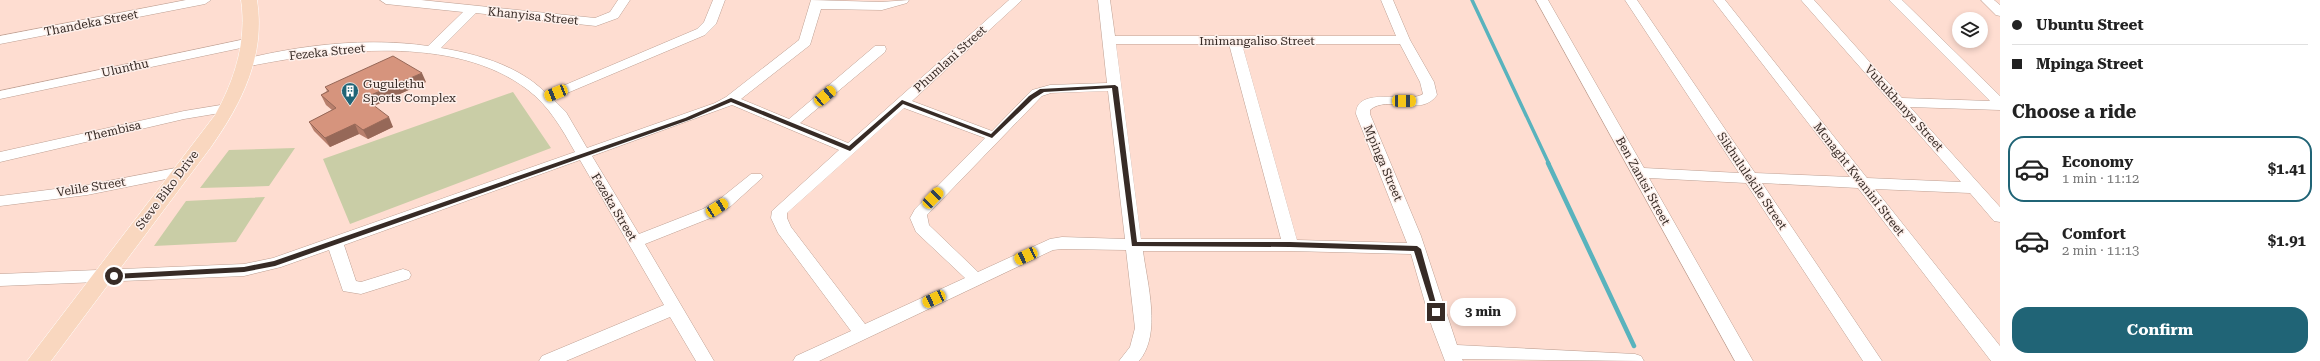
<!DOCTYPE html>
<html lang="en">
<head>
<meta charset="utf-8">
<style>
  :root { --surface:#fff; --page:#f2f2f2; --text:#222; --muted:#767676; --line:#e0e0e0; --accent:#206476 }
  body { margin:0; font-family:"Roboto Serif",serif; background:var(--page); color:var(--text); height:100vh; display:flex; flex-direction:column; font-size:15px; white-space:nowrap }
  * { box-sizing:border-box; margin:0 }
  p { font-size:13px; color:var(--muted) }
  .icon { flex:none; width:22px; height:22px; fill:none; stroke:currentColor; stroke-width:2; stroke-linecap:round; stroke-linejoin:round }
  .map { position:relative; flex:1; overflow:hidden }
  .side { display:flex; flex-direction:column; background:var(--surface); width:320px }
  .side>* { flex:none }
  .hud { display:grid; align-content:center; height:88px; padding:0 12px; background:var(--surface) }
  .tools { position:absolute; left:1952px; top:12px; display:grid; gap:8px }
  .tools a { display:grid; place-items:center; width:36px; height:36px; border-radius:50%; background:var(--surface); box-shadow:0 2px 6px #0003; font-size:20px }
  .end { position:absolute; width:18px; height:18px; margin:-9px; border:5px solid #372b26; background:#fff; box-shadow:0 0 0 2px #fff }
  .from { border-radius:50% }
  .bubble { position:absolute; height:28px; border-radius:14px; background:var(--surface); box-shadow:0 2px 6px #0003; font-size:13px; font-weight:700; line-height:28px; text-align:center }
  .car { position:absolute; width:12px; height:24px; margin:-12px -6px; border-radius:5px; box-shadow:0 0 3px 1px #0007; background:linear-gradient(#f5c518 24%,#345 0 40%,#f5c518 0 76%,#345 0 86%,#f5c518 0) }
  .hud b { display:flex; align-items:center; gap:14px; height:38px; font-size:15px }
  .hud b+b { border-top:1px solid var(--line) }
  .hud i { width:10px; height:10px; background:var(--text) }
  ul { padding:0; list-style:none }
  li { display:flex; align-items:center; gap:12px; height:66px; margin:0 8px 6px; padding:0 4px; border:2px solid transparent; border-radius:16px }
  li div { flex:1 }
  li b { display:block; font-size:15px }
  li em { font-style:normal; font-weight:700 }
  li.on { border-color:var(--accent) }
  li>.icon { width:36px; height:36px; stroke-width:1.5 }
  h2 { padding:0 12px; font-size:18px; line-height:48px }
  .cta { display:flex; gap:8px; margin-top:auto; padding:8px 12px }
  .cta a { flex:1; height:46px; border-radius:16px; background:var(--accent); color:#fff; font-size:16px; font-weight:700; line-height:46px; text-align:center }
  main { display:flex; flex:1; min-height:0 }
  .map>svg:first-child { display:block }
  .green { fill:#c9cda6 }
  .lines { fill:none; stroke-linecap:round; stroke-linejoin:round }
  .stream-far1 { stroke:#59b3bd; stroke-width:3.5 }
  .stream { stroke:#59b3bd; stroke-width:4.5 }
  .minor-casing { stroke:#bea093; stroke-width:1 }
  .major-casing { stroke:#fff; stroke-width:1 }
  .minor { fill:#fff; fill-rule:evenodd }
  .major { fill:#f9d7bf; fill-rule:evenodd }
  .wall { fill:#b87f6c }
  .shaded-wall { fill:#966858 }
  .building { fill:#d6947d; stroke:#966858 }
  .route { fill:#372b26 }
  .labels { text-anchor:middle; stroke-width:3; stroke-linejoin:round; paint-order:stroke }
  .street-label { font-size:12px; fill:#372b26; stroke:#fdefea }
  .poi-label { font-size:12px; fill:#372b26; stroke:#fdefea; text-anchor:start }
</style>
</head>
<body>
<main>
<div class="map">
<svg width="2000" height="361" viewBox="0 0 2000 361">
  <rect width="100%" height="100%" fill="#feddd1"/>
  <path class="green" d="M513,92l38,56 -201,76 -27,-65z
    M295,148l-26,38 -69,2 29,-38z
    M265,197l-29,45 -82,4 32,-45z"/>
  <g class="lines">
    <path class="stream-far1" d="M1472,0l77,164"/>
    <path class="stream" d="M1548,163l86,183"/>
    <g class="minor-casing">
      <path id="minor" d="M186,0h25l-6,4 -205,40v-8z
        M380,0h41l174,18 15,-6 8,-12h12l-12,18 -22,8 -120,-13 -35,35c37,6 78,18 105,45l151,-64 7,-7 9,-22h12l-9,24 -11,11 -152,64 13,13 21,36 128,-45 11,-6 73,-57 12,-40 70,2 28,-2 -2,3 -25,7 -61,-1 -11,36 -69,54 48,20 86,-73h10l1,3 -1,3 -85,71 48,20 161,-143h13l-110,101 80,30 40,-41 18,-5 57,-2 -9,-83h12l5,36h281l-15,-36h12l17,40 24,42 3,13c-16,23 -49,-1 -67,15v4l51,122 36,109 178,9 6,2 3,5 -182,-2 1,2h-18l-13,-34 -21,-73 -121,-3h-147c4,32 19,83 -4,110h-20l11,-14 5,-19 -9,-78 -64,-1 -9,1 -234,111h-26l3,-5 55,-25 -73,-98 -7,-15 1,-7 67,-61 -107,-45 -140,51 47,78 64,-25 18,-11 30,-24h10l2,3 -32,29 -18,11 -68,27 69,117h-18l-26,-44 -104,44h-27l3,-5 122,-51 -84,-145 -236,85 12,36 5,1 42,-13 6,2 2,4 -2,4 -48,15 -18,-3 -14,-41 -48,17 -37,9 -244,10v-12l244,-10 29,-6 302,-106c-13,-23 -26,-46 -47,-62 -74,-57 -198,-40 -283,-23l-7,-4 2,-3c60,-15 127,-23 188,-14l35,-34 -77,-8zM1116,44h113l52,195h-140zM1242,44h158l20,38 3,12c-15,10 -67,-9 -67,20l51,129 -110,-3zM1108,91l17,148 -63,-2 -12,2 -72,33 -49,-47 -2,-10 115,-119 9,-3zM904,108l81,30 -70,71 -5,9 6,14 49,46 -100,46 -74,-97 -4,-9v-5z
        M1536,0h12l96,168 95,5 -114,-173h12l118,173 95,4 -137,-177h12l142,178 94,4 -160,-182h13l88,98 88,3 -101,-101h13l98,96v14l-90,-3 90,100v15l-6,-1 -24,-28 -95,-4 125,157v15h-9l-133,-173 -96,-5 120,178h-19l-117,-178 -97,-5 104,183h-18z
        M1981,0h13l6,5v11l-4,-1z
        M250,38l5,1 1,3 -1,3 -255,54v-8z
        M227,104l5,1 2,3 -2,3 -48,8 -184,43v-10l184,-41z
        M181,167l5,2 2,3 -2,3 -99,20 -87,11v-10l87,-11z"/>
    </g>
    <g class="major-casing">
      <path id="major" d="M241,0h16c9,55 -15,103 -46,147l-160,214h-24l188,-246c20,-36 32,-74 26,-115z"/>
    </g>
    <use href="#minor" class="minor"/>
    <use href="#major" class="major"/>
  </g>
  <path class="wall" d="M426,82l-52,24 19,21 -25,12 -9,-5 -29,13 -16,-16 -5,-9 23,-12 -6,-5 -5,-10 6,-4 -2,-4z"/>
  <path class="shaded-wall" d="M422,73l4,9 -57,26 -5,-10z
    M389,117l4,10 -25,12 -5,-9z
    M355,124l4,10 -29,13 -5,-9z"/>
  <path class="building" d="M393,56l29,17 -58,25 25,19 -26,13 -8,-6 -30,14 -16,-16 27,-14 -15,-13 8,-4 -4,-4z"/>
  <path class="route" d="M1115,85l3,2 19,155h153l127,4 4,3 18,65 -6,-2 -19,-61 -124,-4 -158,-1 -20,-158 -68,4 -11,7 -41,39 -89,-34 -53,47 -119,-49 -42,18 -414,146 -31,6 -130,7 -4,-3 4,-2 130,-7 30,-6 411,-143 46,-20 118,48 53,-46 89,34 38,-38 11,-7z"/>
  <defs>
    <g id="building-pin" transform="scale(0.9)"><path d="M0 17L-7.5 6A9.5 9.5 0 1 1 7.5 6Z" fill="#206476" stroke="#fdefea"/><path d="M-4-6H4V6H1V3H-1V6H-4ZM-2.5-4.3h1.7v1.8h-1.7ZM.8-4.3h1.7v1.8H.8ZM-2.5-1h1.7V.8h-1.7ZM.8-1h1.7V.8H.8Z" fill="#fff"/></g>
  </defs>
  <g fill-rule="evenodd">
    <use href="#building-pin" x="350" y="91"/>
  </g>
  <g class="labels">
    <g class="street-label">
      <text transform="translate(533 16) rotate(6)" y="4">Khanyisa Street</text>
      <text transform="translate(91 23) rotate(-11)" y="4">Thandeka Street</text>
      <text x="1257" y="45">Imimangaliso Street</text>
      <text transform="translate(327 52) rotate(-6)" y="4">Fezeka Street</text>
      <text transform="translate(950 59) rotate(-42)" y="4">Phumlani Street</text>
      <text transform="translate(125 68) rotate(-12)" y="4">Ulunthu</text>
      <text transform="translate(1904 108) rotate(48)" y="4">Vukukhanye Street</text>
      <text transform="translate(113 131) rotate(-13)" y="4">Thembisa</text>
      <text transform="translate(1383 163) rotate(67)" y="4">Mpinga Street</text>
      <text transform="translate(1859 179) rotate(52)" y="4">Mcnaght Kwanini Street</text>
      <text transform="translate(1643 181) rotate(61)" y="4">Ben Zantsi Street</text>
      <text transform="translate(1752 181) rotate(56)" y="4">Sikhululekile Street</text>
      <text transform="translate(91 187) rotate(-9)" y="4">Velile Street</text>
      <text transform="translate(167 190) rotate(-53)" y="4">Steve Biko Drive</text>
      <text transform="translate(614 207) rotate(59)" y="4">Fezeka Street</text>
    </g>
    <g class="poi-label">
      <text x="363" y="88">Gugulethu<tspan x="363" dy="14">Sports Complex</tspan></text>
    </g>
  </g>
</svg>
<div class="tools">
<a><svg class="icon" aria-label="layers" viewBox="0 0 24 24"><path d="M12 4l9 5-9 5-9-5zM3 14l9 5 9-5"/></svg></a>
</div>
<i class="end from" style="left:114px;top:276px"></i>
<i class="end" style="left:1436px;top:312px"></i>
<div class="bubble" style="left:1450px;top:298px;width:66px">3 min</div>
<i class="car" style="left:556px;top:93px;rotate:248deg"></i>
<i class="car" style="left:825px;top:96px;rotate:50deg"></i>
<i class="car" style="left:1404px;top:101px;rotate:90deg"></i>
<i class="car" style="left:933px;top:198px;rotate:44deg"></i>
<i class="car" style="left:717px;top:208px;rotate:57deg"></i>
<i class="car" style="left:1026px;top:256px;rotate:245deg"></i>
<i class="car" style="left:934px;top:299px;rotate:245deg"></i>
</div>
<section class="side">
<div class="hud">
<b><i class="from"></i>Ubuntu Street</b>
<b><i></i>Mpinga Street</b>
</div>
<h2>Choose a ride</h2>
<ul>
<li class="on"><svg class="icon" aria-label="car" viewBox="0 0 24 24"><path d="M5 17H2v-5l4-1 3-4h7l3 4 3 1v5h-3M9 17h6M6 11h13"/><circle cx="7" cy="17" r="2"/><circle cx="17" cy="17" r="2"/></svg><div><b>Economy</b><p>1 min · 11:12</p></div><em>$1.41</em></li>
<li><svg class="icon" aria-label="car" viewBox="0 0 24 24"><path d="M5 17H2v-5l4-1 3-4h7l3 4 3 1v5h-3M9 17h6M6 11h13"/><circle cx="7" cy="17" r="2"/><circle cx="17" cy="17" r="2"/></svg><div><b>Comfort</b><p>2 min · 11:13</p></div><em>$1.91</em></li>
</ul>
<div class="cta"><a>Confirm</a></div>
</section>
</main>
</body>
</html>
